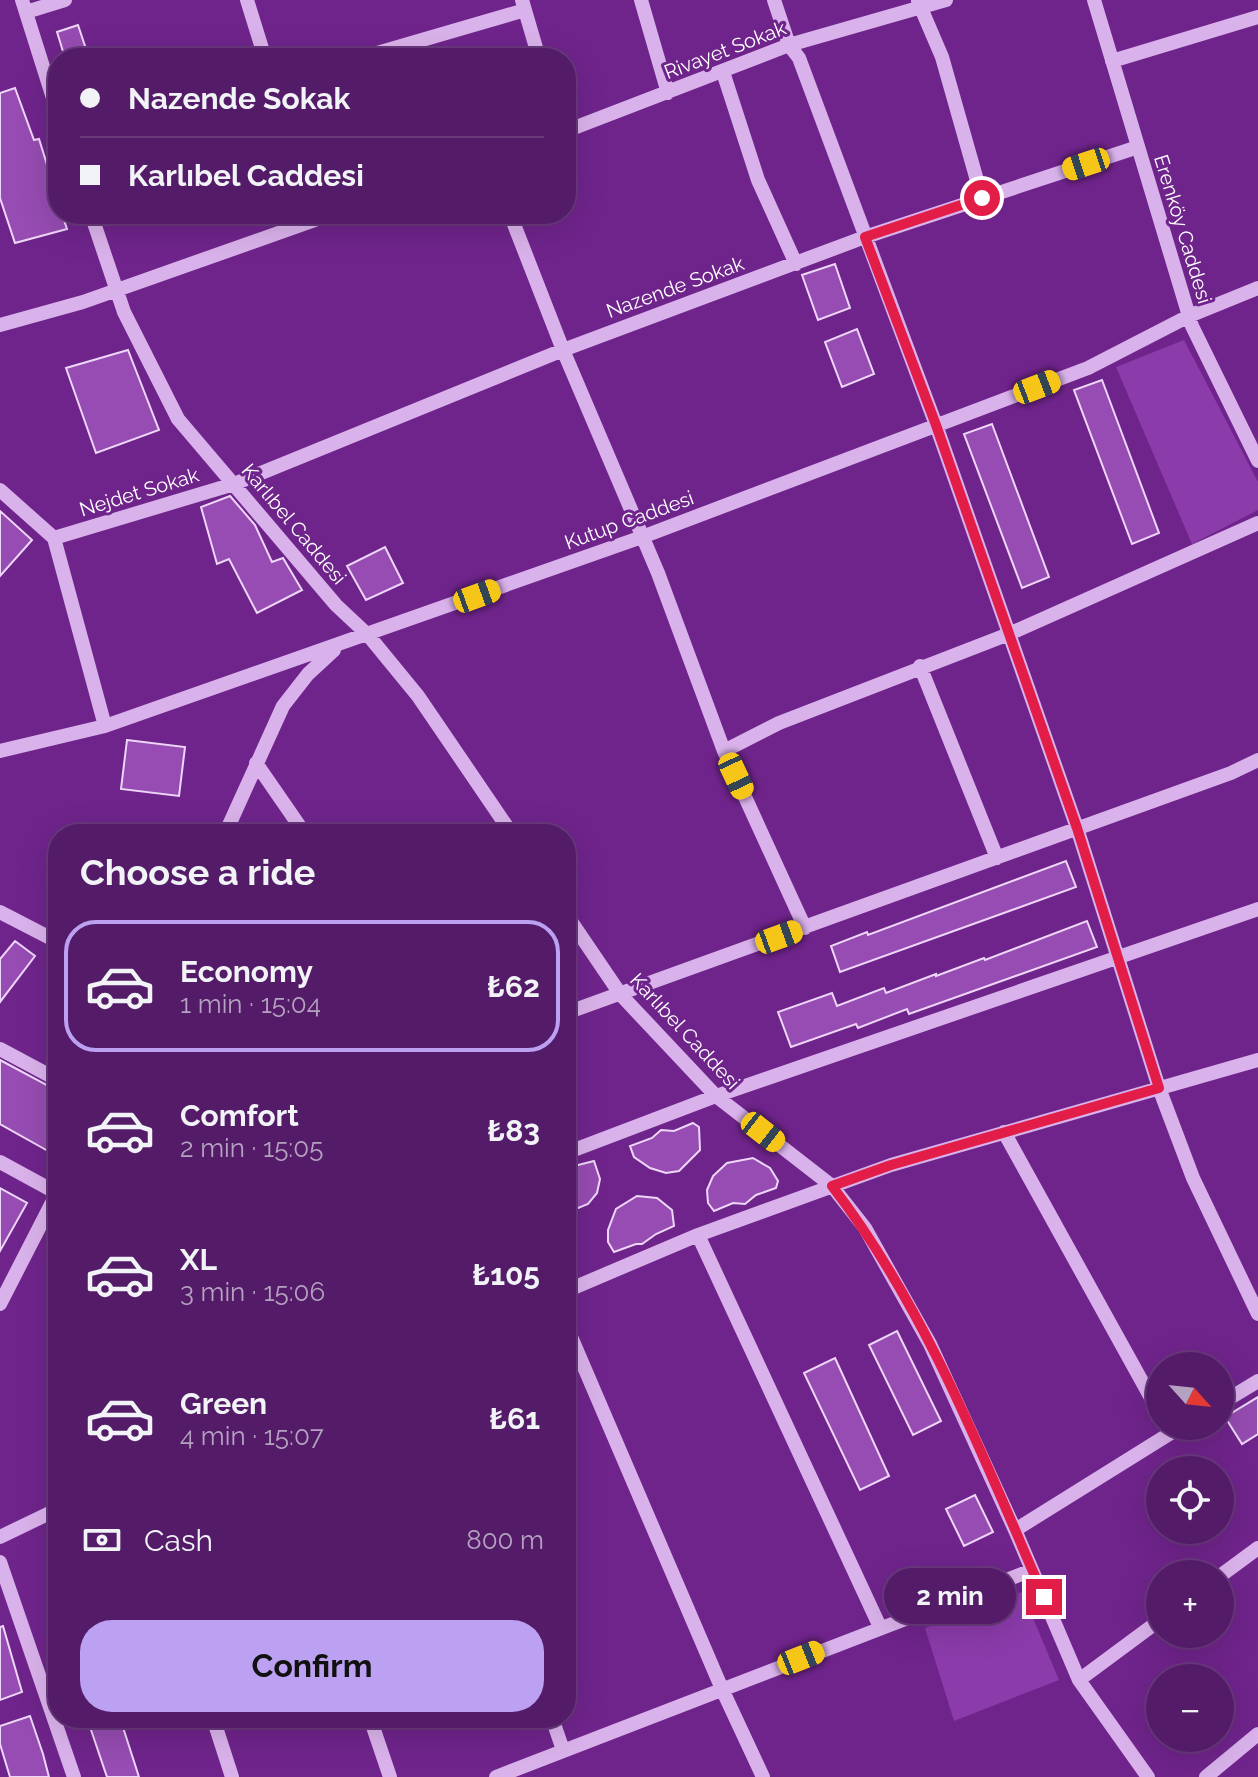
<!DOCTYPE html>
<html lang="en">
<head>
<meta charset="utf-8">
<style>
  :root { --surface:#531b68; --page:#59246e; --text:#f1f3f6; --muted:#b5a1c0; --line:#69397c; --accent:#bca0f2 }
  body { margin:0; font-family:Raleway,sans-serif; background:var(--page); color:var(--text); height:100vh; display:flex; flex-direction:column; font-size:30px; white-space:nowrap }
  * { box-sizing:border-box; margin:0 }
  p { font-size:26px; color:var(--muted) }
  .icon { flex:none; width:44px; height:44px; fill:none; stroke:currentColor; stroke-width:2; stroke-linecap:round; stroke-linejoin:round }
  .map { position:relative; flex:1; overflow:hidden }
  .details { position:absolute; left:48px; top:824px; width:528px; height:904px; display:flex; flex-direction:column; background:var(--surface); border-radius:32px; box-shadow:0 8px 32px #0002,0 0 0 2px var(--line) }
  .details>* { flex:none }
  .top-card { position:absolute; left:48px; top:48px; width:528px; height:176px; border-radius:32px; box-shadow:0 8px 32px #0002,0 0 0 2px var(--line); display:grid; align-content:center; height:176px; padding:0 32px; background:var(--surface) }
  .needle { width:52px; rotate:117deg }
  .buttons { position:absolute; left:1146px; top:1352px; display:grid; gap:16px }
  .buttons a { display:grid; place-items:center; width:88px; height:88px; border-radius:50%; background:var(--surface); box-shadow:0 8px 32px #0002,0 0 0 2px var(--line); font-size:40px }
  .end { position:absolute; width:36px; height:36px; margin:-18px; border:10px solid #e11d48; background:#fff; box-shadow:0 0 0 4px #fff }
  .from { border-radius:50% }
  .bubble { position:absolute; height:56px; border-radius:28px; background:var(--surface); box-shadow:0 8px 32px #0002,0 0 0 2px var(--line); font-size:26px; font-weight:700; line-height:56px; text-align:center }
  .car { position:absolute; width:24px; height:48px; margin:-24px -12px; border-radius:10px; box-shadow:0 0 6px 2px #0007; background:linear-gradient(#f5c518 24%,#345 0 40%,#f5c518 0 76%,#345 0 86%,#f5c518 0) }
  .top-card b { display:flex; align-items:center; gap:28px; height:76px; font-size:30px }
  .top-card b+b { border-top:2px solid var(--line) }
  .top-card i { width:20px; height:20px; background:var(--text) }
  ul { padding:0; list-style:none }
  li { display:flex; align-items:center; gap:24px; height:132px; margin:0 16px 12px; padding:0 16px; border:4px solid transparent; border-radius:32px }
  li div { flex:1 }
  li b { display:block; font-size:30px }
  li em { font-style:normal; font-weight:700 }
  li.selected { border-color:var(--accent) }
  li>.icon { width:72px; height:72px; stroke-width:1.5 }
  h2 { padding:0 32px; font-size:36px; line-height:96px }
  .pay { display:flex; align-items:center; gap:20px; height:88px; padding:0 32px; font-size:30px }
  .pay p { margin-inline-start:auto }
  .cta { display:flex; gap:16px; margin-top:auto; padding:16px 32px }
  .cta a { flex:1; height:92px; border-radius:32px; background:var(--accent); color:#111; font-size:32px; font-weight:700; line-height:92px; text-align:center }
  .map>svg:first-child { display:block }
  .green { fill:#8b3baa }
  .building { fill:#964cb2; stroke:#eed6f8; stroke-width:2 }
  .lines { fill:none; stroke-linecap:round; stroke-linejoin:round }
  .minor { stroke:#dab2eb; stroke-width:14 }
  .route { stroke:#e11d48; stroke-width:10 }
  .labels { text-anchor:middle; stroke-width:6; stroke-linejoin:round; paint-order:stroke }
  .street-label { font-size:20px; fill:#fff; stroke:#6f248b }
</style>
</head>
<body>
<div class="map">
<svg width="1258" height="1777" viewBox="0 0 1258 1777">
  <rect width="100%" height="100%" fill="#6f248b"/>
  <path class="green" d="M1184,340l74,142v28l-66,34 -76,-177z
    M1022,1592l37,88 -105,41 -29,-93z"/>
  <path class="building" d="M78,25l10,30 -23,3 -8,-26z
    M15,88l19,52 5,-1 19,61v14h4l5,15 -52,14 -15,-45v-105z
    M835,264l15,44 -32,12 -16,-45z
    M857,329l17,45 -32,13 -17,-45z
    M128,350l31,80 -63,23 -30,-85z
    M1102,380l57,153 -27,11 -58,-154z
    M992,424l57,153 -27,11 -58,-154z
    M230,496l25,29 17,37 11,-4 19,32 -45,23 -28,-54 -12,5 -16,-57z
    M0,511l32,29 -32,36z
    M385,547l18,36 -37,17 -19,-34z
    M127,740l58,7 -6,49 -58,-7z
    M1066,861l10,26 -236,85 -9,-26 36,-14 1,3z
    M1087,921l10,26 -188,67 -2,-5 -49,19 -2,-4 -65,23 -13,-35 54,-19 5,13 47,-18 2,5 50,-19v2l48,-18 1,2z
    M15,941l20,15 -35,46v-43z
    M0,1060l58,31v43l-10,17 -48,-27z
    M693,1123l6,4 1,23 -21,21 -13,2 -16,-5 -16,-11 -4,-11 22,-8 9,-8 13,1z
    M753,1158l17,10 8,13 -2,7 -20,7 -11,9 -12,-1 -19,8 -6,-8 -1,-13 6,-14 14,-13z
    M594,1161l6,18 -3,14 -9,11 -22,9v-45z
    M0,1188l27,15 -27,48z
    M637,1196l20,2 15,12 2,16 -18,8 -14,10h-6l-22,8 -6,-10v-12l8,-21z
    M897,1331l44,90 -28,14 -44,-90z
    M835,1358l54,118 -29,14 -56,-117z
    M1258,1397v37l-16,10 -17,-27z
    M975,1495l18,37 -29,14 -18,-37z
    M3,1626l19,66 -22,8v-73z
    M30,1716l13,38 6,23h-39l-10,-33v-18z
    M107,1718h13l19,59h-32l-18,-53z"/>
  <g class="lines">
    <path class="minor" d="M22,0l36,114
      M247,0l18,58
      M522,0l17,58
      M641,0l27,93
      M774,0l15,45 10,13 137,367 141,403 82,260 34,90 65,136
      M1094,0l98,326 66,135
      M918,1l24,56 40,141
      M26,12l39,-12
      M360,58l165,-48
      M1112,61l146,-44
      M723,72l35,108 38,84
      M566,131l223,-86 157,-45
      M91,214l33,98 54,107 158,186 32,30 50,61 94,138
      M510,214l53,136 95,223 66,178 81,177
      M0,325l83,-23 249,-88
      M0,490l54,48 51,188
      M54,538l180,-54 329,-134 302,-113 273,-90
      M920,666l77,192
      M0,751l105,-25 537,-189 446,-169 101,-52 69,-28
      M724,751l55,-28 230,-89 249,-111
      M256,763l49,71
      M225,834l58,-128 25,-32 26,-24
      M0,912l58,30
      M566,914l55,81 95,101 116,90 33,42 65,116 85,186 64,150 69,97
      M566,1013l665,-240 27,-13
      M0,1049l58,31
      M1004,1132l156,282
      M566,1153l150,-57 542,-187
      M0,1162l57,31
      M698,1235l182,392
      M566,1291l132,-56 193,-70 367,-105
      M0,1304l58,-113
      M566,1325l156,364 41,88
      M1220,1404l38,-23
      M1015,1530l167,-104
      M0,1537l58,-28
      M0,1562l74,215
      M1220,1576l38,-28
      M1079,1680l81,-60
      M213,1718l19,59
      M370,1718l20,59
      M552,1718l11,32
      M496,1777l536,-207
      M1206,1777l52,-43"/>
  </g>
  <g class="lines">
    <path class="route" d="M982,198l-117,39 71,188 141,403 82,260 -268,77 -59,21c94,122 151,271 212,411"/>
  </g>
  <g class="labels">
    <g class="street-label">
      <text transform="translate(725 50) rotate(-21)" y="7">Rivayet Sokak</text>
      <text transform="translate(1183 229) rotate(73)" y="7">Erenköy Caddesi</text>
      <text transform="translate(675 287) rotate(-20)" y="7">Nazende Sokak</text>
      <text transform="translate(139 492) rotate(-17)" y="7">Nejdet Sokak</text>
      <text transform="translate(629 520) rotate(-20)" y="7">Kutup Caddesi</text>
      <text transform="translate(294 524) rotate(50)" y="7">Karlıbel Caddesi</text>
      <text transform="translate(685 1031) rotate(47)" y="7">Karlıbel Caddesi</text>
    </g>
  </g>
</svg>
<div class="buttons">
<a><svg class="needle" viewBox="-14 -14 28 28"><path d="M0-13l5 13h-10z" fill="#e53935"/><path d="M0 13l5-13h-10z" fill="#b5a1c0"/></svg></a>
<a><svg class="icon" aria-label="locate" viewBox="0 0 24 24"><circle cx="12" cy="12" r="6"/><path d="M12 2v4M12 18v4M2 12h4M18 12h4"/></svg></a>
<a>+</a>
<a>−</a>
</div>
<i class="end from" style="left:982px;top:198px"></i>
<i class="end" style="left:1044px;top:1597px"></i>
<div class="bubble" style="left:884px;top:1568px;width:132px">2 min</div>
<i class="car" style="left:1086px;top:164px;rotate:252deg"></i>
<i class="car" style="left:1037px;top:387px;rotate:69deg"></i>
<i class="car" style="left:477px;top:596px;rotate:70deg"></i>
<i class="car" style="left:736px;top:776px;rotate:155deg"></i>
<i class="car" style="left:779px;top:937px;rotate:70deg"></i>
<i class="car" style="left:763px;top:1132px;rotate:128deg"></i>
<i class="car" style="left:801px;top:1658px;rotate:68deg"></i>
<div class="top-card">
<b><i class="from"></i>Nazende Sokak</b>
<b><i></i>Karlıbel Caddesi</b>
</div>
<section class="details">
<h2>Choose a ride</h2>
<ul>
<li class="selected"><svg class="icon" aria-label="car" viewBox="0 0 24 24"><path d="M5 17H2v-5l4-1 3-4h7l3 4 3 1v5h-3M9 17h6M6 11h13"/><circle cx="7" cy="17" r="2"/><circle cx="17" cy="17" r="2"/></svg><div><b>Economy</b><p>1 min · 15:04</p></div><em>₺62</em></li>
<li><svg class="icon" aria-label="car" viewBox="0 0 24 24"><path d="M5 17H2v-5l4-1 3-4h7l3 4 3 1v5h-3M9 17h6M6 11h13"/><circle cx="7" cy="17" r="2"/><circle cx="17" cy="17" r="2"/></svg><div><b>Comfort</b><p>2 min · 15:05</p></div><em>₺83</em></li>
<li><svg class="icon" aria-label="car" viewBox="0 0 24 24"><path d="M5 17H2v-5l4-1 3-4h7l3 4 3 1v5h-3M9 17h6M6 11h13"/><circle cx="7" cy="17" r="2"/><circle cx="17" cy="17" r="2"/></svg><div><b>XL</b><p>3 min · 15:06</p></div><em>₺105</em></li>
<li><svg class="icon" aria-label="car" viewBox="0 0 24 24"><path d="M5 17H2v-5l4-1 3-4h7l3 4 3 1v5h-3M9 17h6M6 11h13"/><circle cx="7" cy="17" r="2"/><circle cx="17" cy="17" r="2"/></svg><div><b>Green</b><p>4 min · 15:07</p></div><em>₺61</em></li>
</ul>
<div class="pay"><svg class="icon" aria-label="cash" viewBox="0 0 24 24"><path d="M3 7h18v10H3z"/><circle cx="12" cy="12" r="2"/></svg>Cash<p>800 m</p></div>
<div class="cta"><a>Confirm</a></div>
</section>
</div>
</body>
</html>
